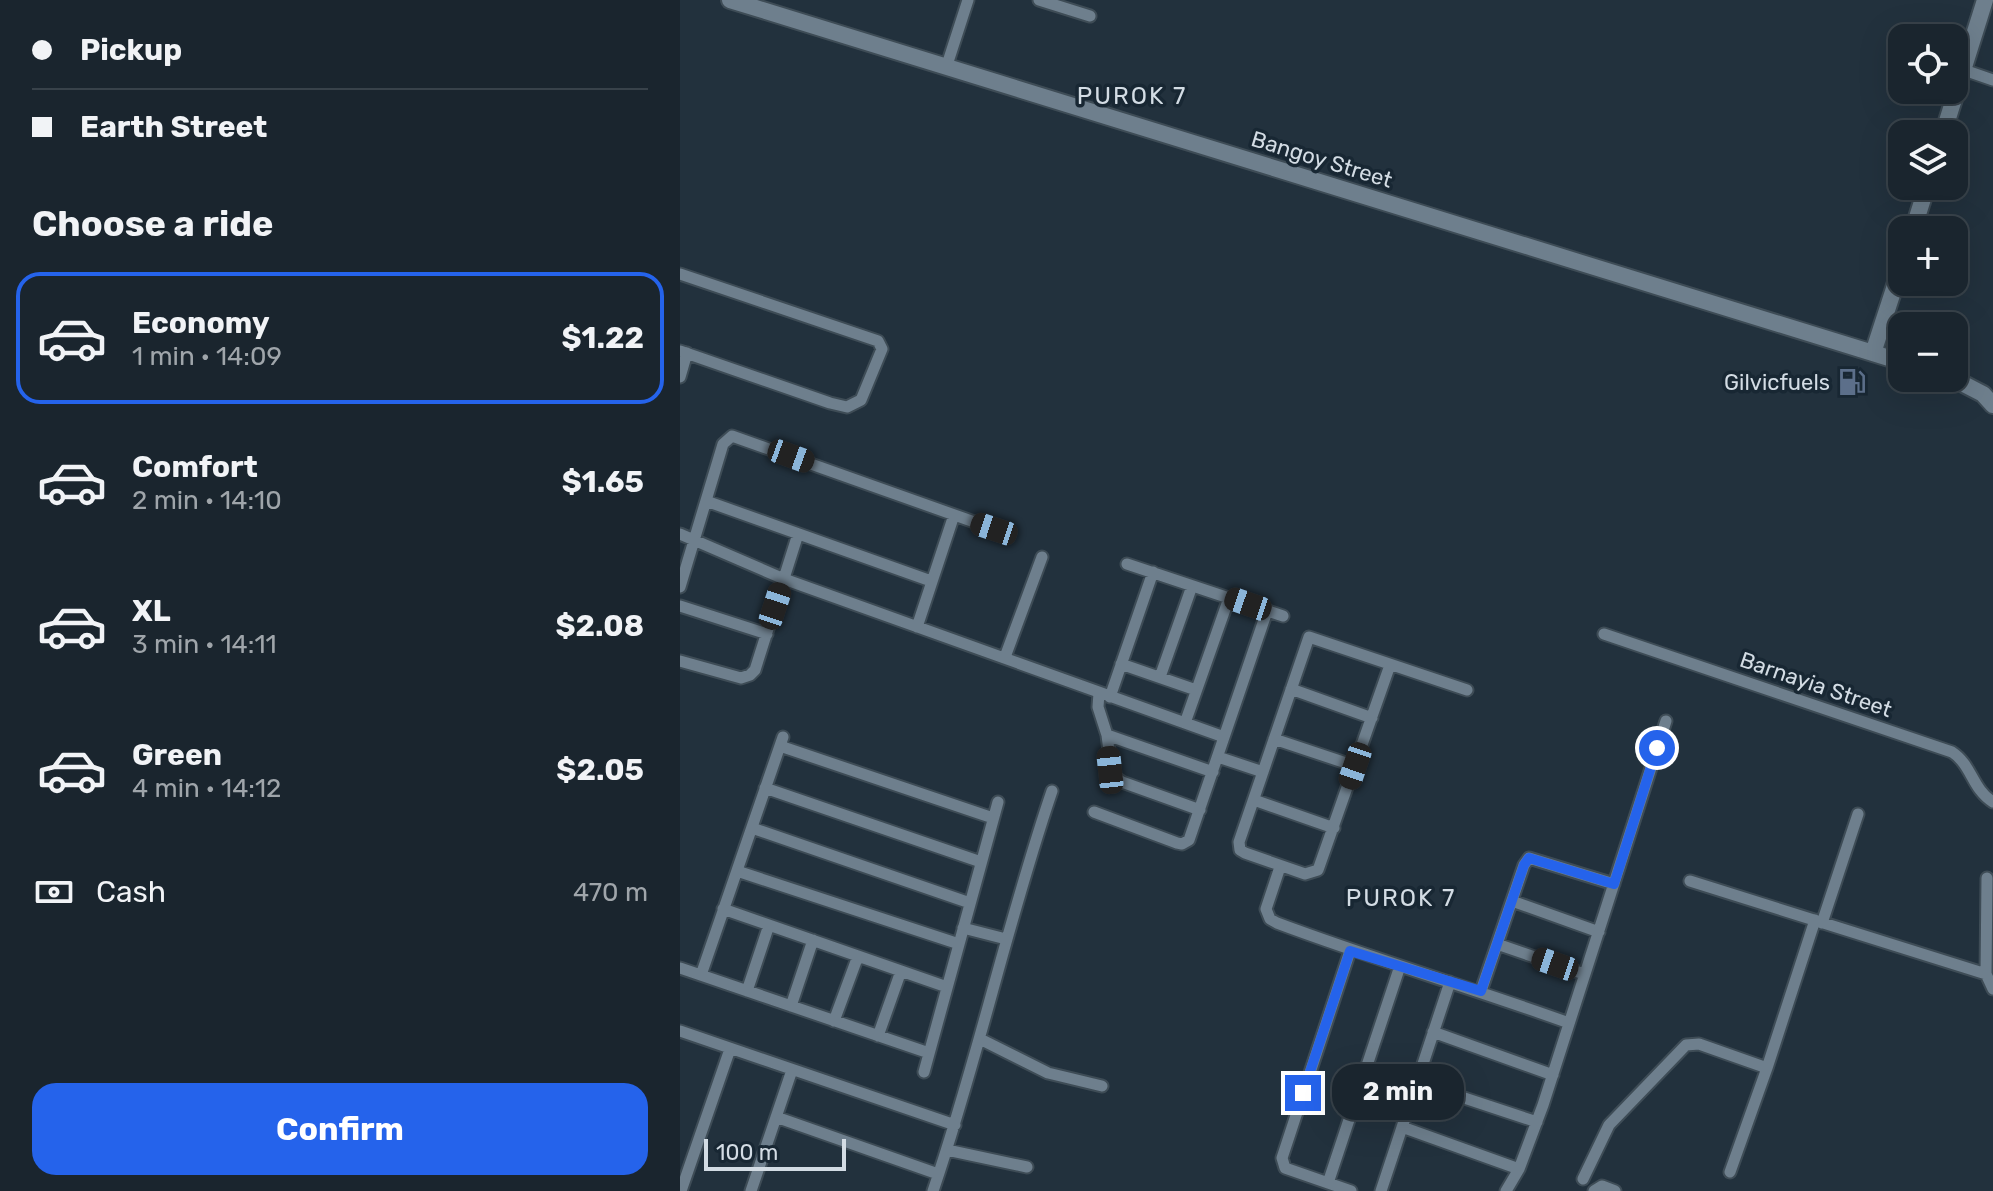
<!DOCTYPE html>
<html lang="en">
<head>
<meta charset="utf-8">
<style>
  :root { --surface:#1a252e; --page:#232d36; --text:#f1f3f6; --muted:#9fa5aa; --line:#38424a; --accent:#2563eb }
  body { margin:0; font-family:Rubik,sans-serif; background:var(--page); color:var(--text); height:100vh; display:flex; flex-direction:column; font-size:30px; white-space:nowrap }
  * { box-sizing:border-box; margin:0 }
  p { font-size:26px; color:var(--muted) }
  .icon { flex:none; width:44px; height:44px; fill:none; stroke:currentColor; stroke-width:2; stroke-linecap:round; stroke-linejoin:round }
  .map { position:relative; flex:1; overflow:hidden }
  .sheet { display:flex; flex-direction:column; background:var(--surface); width:680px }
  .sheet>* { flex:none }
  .hud { display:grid; align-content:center; height:176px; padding:0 32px; background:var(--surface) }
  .tools { position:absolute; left:1208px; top:24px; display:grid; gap:16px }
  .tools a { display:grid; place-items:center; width:80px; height:80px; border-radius:16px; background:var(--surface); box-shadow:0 8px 32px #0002,0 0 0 2px var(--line); font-size:40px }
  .scale { position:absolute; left:24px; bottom:20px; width:142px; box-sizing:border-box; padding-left:8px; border:4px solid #d3dce4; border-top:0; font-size:22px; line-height:28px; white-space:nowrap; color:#d3dce4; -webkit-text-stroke:6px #182733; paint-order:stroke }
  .end { position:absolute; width:36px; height:36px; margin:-18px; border:10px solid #2563eb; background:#fff; box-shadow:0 0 0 4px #fff }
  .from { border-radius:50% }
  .bubble { position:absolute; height:56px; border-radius:24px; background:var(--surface); box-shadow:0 8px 32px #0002,0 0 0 2px var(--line); font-size:26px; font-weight:700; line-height:56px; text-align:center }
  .car { position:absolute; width:24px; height:48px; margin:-24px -12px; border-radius:10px; box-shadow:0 0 6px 2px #0007; background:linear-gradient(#222 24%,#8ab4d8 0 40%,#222 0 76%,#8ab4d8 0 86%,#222 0) }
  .hud b { display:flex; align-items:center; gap:28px; height:76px; font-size:30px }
  .hud b+b { border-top:2px solid var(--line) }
  .hud i { width:20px; height:20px; background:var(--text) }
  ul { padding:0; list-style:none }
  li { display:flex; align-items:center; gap:24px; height:132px; margin:0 16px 12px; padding:0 16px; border:4px solid transparent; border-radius:24px }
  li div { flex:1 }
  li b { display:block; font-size:30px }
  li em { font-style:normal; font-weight:700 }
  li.selected { border-color:var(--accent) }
  li>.icon { width:72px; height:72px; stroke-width:1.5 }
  h2 { padding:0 32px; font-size:36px; line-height:96px }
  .pay { display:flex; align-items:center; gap:20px; height:88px; padding:0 32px; font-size:30px }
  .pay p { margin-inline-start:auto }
  .action { display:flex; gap:16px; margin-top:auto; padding:16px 32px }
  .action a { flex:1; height:92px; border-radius:24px; background:var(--accent); color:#fff; font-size:32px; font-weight:700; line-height:92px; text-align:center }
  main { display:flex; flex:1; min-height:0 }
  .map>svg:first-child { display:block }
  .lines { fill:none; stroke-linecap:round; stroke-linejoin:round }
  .street-casing { stroke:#3e4c56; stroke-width:15 }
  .secondary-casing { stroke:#3e4c56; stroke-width:20 }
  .street { stroke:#6e7f8d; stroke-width:11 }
  .secondary { stroke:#6e7f8d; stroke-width:16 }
  .route { stroke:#2563eb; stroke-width:10 }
  .labels { text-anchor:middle; stroke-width:7; stroke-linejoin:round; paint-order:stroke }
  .street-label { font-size:22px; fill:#d3dce4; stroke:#182733 }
  .poi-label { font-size:22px; fill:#d3dce4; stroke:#182733; text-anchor:end }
  .neighbourhood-label { font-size:24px; letter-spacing:2px; fill:#d3dce4; stroke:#182733 }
</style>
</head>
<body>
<main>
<section class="sheet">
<div class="hud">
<b><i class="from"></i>Pickup</b>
<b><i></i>Earth Street</b>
</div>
<h2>Choose a ride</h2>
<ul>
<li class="selected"><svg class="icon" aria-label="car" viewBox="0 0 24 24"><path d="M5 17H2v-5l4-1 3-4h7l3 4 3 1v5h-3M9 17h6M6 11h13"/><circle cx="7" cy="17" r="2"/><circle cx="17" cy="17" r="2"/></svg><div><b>Economy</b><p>1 min · 14:09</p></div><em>$1.22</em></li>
<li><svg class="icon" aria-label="car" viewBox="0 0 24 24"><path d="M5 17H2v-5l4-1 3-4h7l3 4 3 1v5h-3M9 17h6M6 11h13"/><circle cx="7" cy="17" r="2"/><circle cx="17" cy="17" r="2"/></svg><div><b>Comfort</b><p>2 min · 14:10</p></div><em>$1.65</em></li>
<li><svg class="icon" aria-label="car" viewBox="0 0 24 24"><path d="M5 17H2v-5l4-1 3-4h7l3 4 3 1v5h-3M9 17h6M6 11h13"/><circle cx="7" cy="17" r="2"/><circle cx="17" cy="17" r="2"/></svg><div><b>XL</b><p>3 min · 14:11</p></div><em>$2.08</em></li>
<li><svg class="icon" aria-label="car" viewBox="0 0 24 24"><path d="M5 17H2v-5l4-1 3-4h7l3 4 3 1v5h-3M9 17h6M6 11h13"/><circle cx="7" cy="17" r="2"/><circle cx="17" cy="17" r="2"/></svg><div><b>Green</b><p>4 min · 14:12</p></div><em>$2.05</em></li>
</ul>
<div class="pay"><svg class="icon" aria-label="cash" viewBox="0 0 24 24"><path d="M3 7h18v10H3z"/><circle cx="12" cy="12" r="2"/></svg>Cash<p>470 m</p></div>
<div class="action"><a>Confirm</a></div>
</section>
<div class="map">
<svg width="1313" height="1191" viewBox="0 0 1313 1191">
  <rect width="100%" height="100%" fill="#22313d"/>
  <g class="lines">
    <g class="street-casing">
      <path id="street" d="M359,0l51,16
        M266,68l22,-68
        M1284,70l29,10
        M0,274l198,67 4,8 -21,51 -14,7 -17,-4 -150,-52
        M0,377l7,-24
        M26,501l225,80
        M0,534l104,45 440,158
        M447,564l156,52
        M0,587l43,-143 9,-8 262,93
        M0,606l87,28
        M237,627l37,-112
        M924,634l348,118c20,13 20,37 41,50
        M325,657l37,-100
        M0,661l61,17 9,-3 5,-5 43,-136
        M441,664l75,26
        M710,665l-72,205 -13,4 -60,-21 -5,-3 -1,-8 70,-205 158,53
        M480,677l32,-91
        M611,689l81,29
        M419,693l-1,14 9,28 5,40 10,7 78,28
        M430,697l43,-125
        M505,723l44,-125
        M427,735l106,37
        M594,739l81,27
        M100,746l213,72
        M538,757l45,15
        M85,788l216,74
        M574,800l80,28
        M414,812l83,31 5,1 7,-4 78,-229
        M72,828l218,75
        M600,867l-14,42 4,10 7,4c96,36 195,65 292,100
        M57,871l222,73
        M1307,878l-1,96 7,15
        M1010,881l296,93
        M832,901l87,31
        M43,909l224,78
        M1142,923l36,-109
        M283,928l43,11
        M817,944l87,30
        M670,951l-68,207 3,10 66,23
        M0,968l249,85
        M21,975l82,-238
        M67,991l22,-66
        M801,991l43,-126 5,-7 85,26
        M111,1006l22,-66
        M154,1021l24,-65
        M0,1031l275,94
        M753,1032l120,43
        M198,1036l23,-65
        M300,1039l68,34 54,13
        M244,1072l74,-270
        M736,1082l121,40
        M96,1117l162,57
        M722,1127l117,42
        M267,1150l80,17
        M1050,1172l37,-104
        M903,1179l26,-54 77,-80 13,-1 68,24 48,-148
        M648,1183l72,-217
        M1,1191l49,-142
        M71,1191l41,-121
        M253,1191c45,-132 74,-268 119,-400
        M701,1191l69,-209
        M826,1191l13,-22 24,-64 123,-384
        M914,1191l8,-5 13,5"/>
    </g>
    <g class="secondary-casing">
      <path id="secondary" d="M50,0c390,123 782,239 1172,362
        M1263,134l42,-134
        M1233,230l14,-44
        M1193,353l29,-89
        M1272,378l31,16 10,11"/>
    </g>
    <use href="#street" class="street"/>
    <use href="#secondary" class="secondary"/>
  </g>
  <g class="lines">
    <path class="route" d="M623,1093l47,-142 131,40 43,-126 5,-7 85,26 43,-136"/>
  </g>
  <defs>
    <g id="fuel-bare" transform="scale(2.16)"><path d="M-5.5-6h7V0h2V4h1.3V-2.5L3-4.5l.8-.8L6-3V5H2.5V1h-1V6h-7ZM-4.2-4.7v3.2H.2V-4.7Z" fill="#5c6f8a" stroke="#182733" stroke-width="2.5" paint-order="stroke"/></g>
  </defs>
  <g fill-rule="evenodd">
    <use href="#fuel-bare" x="1172" y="382"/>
  </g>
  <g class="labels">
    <g class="street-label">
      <text transform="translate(642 159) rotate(17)" y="8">Bangoy Street</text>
      <text transform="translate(1136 684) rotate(19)" y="8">Barnayia Street</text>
    </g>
    <g class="poi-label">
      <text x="1150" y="390">Gilvicfuels</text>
    </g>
    <g class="neighbourhood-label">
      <text x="452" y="104">PUROK 7</text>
      <text x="721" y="906">PUROK 7</text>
    </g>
  </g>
</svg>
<div class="tools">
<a><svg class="icon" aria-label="locate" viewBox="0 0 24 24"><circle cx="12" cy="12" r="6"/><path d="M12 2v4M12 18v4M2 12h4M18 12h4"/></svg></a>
<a><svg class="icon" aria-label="layers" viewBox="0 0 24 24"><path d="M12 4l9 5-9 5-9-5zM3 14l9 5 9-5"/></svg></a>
<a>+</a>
<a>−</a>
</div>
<div class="scale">100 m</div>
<i class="end from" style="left:977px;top:748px"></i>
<i class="end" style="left:623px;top:1093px"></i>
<div class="bubble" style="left:652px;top:1064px;width:132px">2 min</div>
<i class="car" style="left:111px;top:456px;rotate:110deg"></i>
<i class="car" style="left:314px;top:529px;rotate:288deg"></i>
<i class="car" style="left:568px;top:604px;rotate:289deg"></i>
<i class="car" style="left:95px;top:606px;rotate:18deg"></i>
<i class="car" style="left:675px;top:766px;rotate:199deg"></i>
<i class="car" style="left:430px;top:770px;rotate:354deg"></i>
<i class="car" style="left:875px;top:964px;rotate:289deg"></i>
</div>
</main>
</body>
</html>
